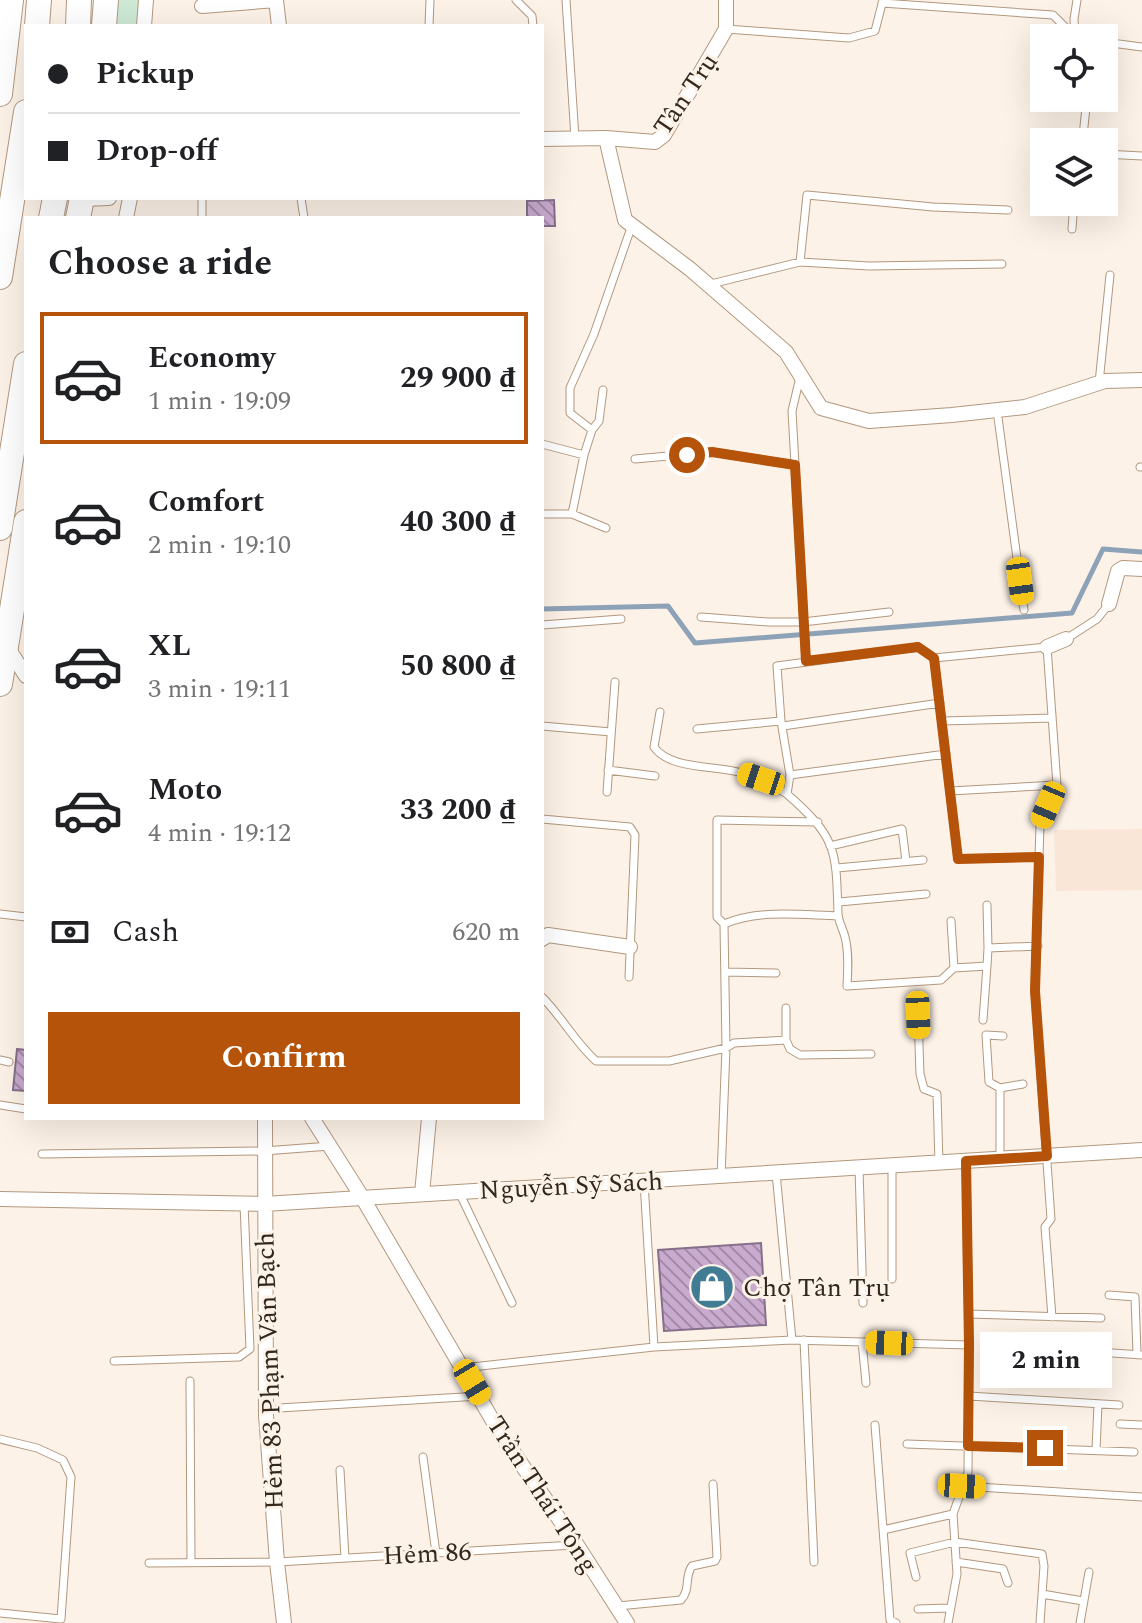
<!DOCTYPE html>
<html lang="en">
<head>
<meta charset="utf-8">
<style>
  :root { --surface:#fff; --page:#f6f6f6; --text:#202124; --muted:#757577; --line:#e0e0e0; --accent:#b45309 }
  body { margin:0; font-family:Spectral,serif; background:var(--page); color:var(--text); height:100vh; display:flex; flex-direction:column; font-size:30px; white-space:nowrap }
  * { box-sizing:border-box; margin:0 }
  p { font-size:26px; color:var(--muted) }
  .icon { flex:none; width:44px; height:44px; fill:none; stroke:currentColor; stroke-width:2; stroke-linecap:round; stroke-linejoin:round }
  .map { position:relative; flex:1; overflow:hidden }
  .drawer { position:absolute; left:24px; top:216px; width:520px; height:904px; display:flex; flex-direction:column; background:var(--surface); border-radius:0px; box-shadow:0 8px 32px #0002 }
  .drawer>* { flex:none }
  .guide { position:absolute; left:24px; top:24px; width:520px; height:176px; border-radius:0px; box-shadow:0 8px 32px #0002; display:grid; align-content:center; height:176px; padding:0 24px; background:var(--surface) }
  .fabs { position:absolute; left:1030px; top:24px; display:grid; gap:16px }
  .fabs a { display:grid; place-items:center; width:88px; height:88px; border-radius:0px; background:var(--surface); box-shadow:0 8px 32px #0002; font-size:40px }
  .end { position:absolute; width:36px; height:36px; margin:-18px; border:10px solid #b45309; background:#fff; box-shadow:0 0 0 4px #fff }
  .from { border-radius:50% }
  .bubble { position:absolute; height:56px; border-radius:0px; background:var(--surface); box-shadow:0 8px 32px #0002; font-size:26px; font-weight:700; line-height:56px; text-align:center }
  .car { position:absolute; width:24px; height:48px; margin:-24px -12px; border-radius:10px; box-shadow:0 0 6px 2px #0007; background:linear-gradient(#f5c518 24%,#345 0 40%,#f5c518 0 76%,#345 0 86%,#f5c518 0) }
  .guide b { display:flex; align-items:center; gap:28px; height:76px; font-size:30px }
  .guide b+b { border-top:2px solid var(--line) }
  .guide i { width:20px; height:20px; background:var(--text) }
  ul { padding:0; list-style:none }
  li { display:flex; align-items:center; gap:24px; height:132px; margin:0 16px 12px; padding:0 8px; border:4px solid transparent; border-radius:0px }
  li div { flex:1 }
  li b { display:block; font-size:30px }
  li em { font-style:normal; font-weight:700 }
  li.active { border-color:var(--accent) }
  li>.icon { width:72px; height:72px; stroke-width:1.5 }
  h2 { padding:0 24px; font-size:36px; line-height:96px }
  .pay { display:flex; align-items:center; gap:20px; height:88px; padding:0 24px; font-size:30px }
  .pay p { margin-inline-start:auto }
  .cta { display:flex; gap:16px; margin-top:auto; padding:16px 24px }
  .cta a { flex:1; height:92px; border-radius:0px; background:var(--accent); color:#fff; font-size:32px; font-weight:700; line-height:92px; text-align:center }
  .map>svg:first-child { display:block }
  .education { fill:#f9e6d6 }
  .green { fill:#cde8d4 }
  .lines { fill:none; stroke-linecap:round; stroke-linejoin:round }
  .stream { stroke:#8ea2b7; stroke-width:5 }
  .building { fill:url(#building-back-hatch); stroke:#856f8a; stroke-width:2 }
  .service-casing { stroke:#b2987e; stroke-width:9 }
  .minor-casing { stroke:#b2987e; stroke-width:16 }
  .primary-casing { stroke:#b2987e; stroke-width:26 }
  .service { stroke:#fff; stroke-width:7 }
  .minor { stroke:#fff; stroke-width:14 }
  .primary { stroke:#fff; stroke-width:24 }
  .route { stroke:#b45309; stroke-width:10 }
  .labels { text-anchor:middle; stroke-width:6; stroke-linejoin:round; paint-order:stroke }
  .street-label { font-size:26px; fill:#32281d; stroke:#fdf2e7 }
  .poi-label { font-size:26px; fill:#32281d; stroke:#fdf2e7; text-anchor:start }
</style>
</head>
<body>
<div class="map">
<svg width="1142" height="1623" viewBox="0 0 1142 1623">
  <defs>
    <pattern id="building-back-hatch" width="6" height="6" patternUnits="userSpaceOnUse" patternTransform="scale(2)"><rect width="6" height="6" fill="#c9abcf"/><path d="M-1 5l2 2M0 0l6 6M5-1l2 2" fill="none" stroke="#a48ba7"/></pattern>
  </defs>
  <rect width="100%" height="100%" fill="#fdf2e7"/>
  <path class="education" d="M1142,829v61l-86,1 -2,-61z"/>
  <path class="green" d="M111,0h27v26h-29z"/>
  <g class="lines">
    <path class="stream" d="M542,609l126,-3 27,37 377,-30 31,-64 39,3"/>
  </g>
  <path class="building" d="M554,200l1,26h-13v-8h-15v-17z
    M17,1049l9,1v41l-13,-1z
    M761,1243l5,82 -102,6 -6,-81z"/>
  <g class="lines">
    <g class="service-casing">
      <path id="service" d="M516,0l16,16 1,10
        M566,0l9,138
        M882,3l171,12 23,23
        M429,26l1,-26
        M726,29l123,9 26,-7 8,-31
        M1075,38l-1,-19 3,-19
        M1104,42l38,5
        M1083,136l4,-38
        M1104,154l38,2
        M301,198l3,20
        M202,218v-20
        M1072,229l2,-27
        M800,262l7,-67 126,12 75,3
        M711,284l89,-22 69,4 133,-2
        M800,377l-8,34 14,250
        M1099,383l11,-108
        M997,410l27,200
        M592,430l7,-9 4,-31
        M542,444l42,11
        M635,459l77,-7 83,13
        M1140,467h2
        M542,514h30l12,-59 8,-25 -22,-17v-25l24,-54 38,-109
        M572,514l34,14
        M701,617l67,5h35l86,-10
        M542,625l79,-6
        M1066,639l31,-20 12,-15
        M934,658l113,-11 10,138 -17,40 -5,166 16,228 -6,8 7,90
        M934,658l-16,-11 -141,19 4,55 9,54 -3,19c50,44 49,55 51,119 0,8 5,16 7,24 4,15 3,33 2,49l94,-6 13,-12 33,-2 1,-18 50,-2
        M934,658l24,201 81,-2
        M660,712l-6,35c16,23 62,18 88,26 17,5 30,12 45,21
        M942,721l110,-3
        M542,726l69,6
        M783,726l157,-23
        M697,729l84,-8
        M608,770l47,6
        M790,775l156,-21
        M950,791l107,-6
        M607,792l8,-110
        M542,819l88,8 5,8 -6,142
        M830,846l72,-17 4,32
        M837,868l86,-8
        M839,902l87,-8
        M987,905l1,43
        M0,914l26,3
        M951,921l3,47
        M724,924l-7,-7v-97l101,2
        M725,972l51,1
        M542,997c20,20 33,45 54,64h73l57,-13 8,-5 52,-3v-32
        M918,1015l2,59 4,15 13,5 2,69
        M983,1020l4,-54
        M786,1040l4,9 10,6 71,-1
        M0,1060l9,2
        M1000,1088l23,-4
        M0,1105l26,4
        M42,1154l222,-3 66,-5
        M1000,1159v-71l-11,-6 -3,-47 17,1
        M892,1166v113
        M859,1168l4,135
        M776,1173l16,167
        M721,1177l5,-129 -2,-124c35,-15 77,-9 114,-8
        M644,1182l10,165
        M460,1194l52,109
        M1109,1295l26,2 2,57
        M969,1314l132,4
        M804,1340l10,222
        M862,1342l4,41
        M1083,1351l59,4
        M114,1361l125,-4 11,-8 -6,-145
        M463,1368l191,-21 138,-7 177,5
        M190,1381l1,181
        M969,1396l150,9
        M279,1408l201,-12
        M1120,1424l22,1
        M875,1425l15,195 6,3
        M0,1439l37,9 26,12 8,17 -10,142 -61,-6
        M907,1444l227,8
        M1096,1450l2,-46
        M423,1457l13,96
        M340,1470l5,88
        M962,1486l180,11
        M883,1530l70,-16
        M956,1562l47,7 5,14
        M149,1563l128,-1 298,-17
        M916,1577l-6,-24 45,-11 87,12 2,12 -4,57
        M1042,1594l41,7
        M618,1606l63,-6c10,-11 3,-23 11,-34l23,-5 2,-4 -4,-73
        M918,1609l31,-1
        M948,1623l9,-49 -4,-60 15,-42 1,-127 -3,-184
        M1080,1623l9,-51"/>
    </g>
    <g class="minor-casing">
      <path id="minor" d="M276,0l3,26
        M202,6l74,-6
        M144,26l2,-26
        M606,138l19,82 65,49 96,83 35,56 48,13 83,-6 73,-8 80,-26 37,-1
        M542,139l64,-1 49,4 9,-7 62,-106v-29
        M82,199l27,-1
        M126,218l4,-20
        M1109,604l9,-33 5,-3 19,1
        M6,645l20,31
        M1047,647l19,-8
        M542,939l6,-4 82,12
        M265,1118l1,297 11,147 7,61
        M312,1118l50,79 138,236 77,112 50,78
        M422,1194l7,-76
        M0,1199l264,5 878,-54"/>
    </g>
    <g class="primary-casing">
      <path id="primary" d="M37,26l2,-26
        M78,26l1,-26
        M104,26l2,-26
        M0,94l11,-94
        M51,218l4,-20
        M78,218l4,-20
        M0,277l26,-165
        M0,528l26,-164
        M0,684l26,-162"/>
    </g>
    <use href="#service" class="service"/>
    <use href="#minor" class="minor"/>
    <use href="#primary" class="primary"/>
  </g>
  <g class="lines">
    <path class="route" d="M687,455l25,-3 83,13 11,196 112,-14 16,11 24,201 81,-2 -4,134 12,165 -81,5 3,184 -1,101 77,2"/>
  </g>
  <defs>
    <g id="shop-disc" transform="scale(2.3)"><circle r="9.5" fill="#417c94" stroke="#fdf2e7"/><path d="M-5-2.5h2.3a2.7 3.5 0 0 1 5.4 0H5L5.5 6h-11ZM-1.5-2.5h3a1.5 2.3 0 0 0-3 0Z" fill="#fff"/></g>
  </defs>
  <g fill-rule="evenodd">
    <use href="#shop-disc" x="712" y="1287"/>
  </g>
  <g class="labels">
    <g class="street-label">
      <text transform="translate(685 94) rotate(-56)" y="9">Tân Trụ</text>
      <text transform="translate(571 1185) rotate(-3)" y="9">Nguyễn Sỹ Sách</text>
      <text transform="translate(269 1371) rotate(-92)" y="9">Hẻm 83 Phạm Văn Bạch</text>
      <text transform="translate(543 1494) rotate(57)" y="9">Trần Thái Tông</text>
      <text transform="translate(427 1553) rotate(-3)" y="9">Hẻm 86</text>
    </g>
    <g class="poi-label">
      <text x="743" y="1296">Chợ Tân Trụ</text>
    </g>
  </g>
</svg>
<div class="fabs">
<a><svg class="icon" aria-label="locate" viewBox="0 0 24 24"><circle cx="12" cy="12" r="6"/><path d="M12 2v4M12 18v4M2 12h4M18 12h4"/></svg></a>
<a><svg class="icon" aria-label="layers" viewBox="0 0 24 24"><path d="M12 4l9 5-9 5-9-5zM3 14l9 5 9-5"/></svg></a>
</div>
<i class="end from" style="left:687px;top:455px"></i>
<i class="end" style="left:1045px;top:1448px"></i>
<div class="bubble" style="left:980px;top:1332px;width:132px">2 min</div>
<i class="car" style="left:1020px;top:581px;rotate:172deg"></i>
<i class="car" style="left:761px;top:779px;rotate:288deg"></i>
<i class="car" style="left:1048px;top:805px;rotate:203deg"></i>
<i class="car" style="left:918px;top:1015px;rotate:178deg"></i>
<i class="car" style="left:889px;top:1343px;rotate:272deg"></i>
<i class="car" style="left:472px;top:1382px;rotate:149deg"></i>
<i class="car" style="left:962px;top:1486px;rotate:93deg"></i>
<div class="guide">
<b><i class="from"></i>Pickup</b>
<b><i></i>Drop-off</b>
</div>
<section class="drawer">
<h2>Choose a ride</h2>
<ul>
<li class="active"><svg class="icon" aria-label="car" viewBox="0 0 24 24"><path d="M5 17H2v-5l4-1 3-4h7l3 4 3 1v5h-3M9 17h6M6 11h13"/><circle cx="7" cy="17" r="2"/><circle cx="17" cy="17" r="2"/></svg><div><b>Economy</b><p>1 min · 19:09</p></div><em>29 900 ₫</em></li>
<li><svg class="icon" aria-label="car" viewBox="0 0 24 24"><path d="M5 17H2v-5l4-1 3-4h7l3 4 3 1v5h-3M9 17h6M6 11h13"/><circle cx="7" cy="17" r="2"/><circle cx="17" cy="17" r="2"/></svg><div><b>Comfort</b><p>2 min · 19:10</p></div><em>40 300 ₫</em></li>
<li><svg class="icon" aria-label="car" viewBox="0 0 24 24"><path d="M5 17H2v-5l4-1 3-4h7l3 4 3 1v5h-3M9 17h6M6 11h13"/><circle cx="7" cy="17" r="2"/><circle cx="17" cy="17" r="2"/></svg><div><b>XL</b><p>3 min · 19:11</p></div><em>50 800 ₫</em></li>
<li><svg class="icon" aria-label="car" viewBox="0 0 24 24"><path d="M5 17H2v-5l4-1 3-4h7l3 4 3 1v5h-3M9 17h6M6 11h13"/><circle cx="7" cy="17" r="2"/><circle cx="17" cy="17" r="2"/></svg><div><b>Moto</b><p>4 min · 19:12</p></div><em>33 200 ₫</em></li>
</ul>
<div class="pay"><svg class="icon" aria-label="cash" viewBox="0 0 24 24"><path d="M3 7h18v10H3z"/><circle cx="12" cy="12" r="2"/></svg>Cash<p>620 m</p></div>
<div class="cta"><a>Confirm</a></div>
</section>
</div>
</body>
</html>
